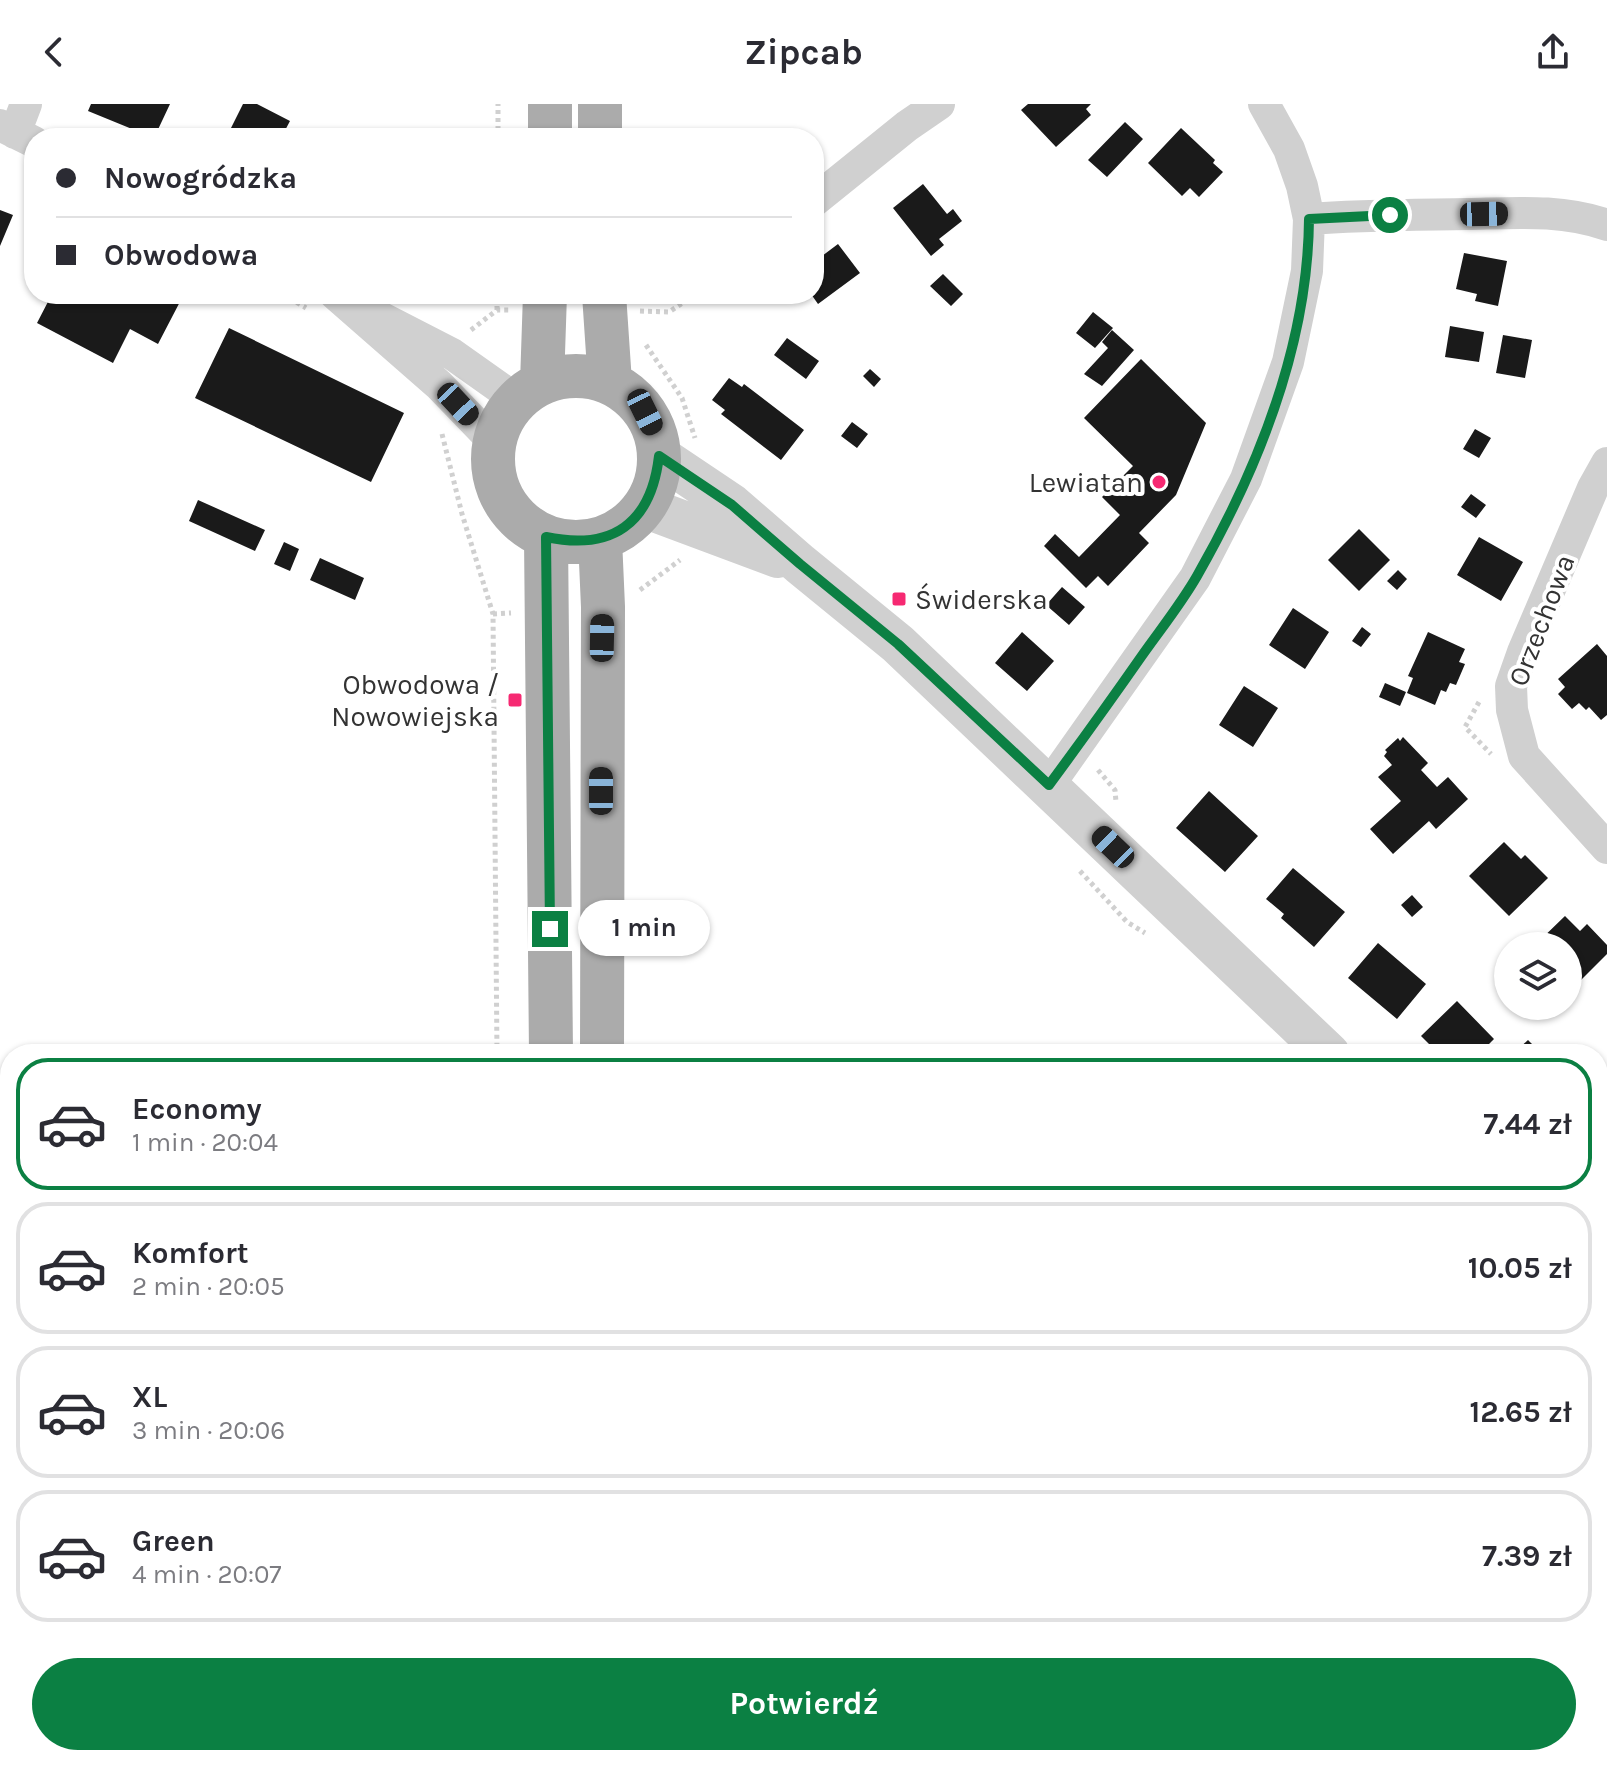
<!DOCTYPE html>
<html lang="pl">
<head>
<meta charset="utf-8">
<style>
  :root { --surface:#fff; --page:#f7f7f7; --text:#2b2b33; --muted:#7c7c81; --line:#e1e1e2; --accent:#0b8043 }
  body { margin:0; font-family:Karla,sans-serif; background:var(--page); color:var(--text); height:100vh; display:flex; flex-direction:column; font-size:30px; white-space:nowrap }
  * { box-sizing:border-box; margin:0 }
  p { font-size:26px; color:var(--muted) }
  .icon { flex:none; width:44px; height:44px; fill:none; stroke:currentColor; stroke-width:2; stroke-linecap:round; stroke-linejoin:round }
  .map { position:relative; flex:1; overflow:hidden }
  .side { position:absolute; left:0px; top:940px; width:1608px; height:722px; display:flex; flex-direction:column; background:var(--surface); border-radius:32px 32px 0 0; box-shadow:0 2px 6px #0004 }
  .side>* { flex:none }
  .hud { position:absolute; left:24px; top:24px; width:800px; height:176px; border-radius:32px; box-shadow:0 2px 6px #0004; display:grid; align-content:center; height:176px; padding:0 32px; background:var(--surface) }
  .fabs { position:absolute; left:1494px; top:828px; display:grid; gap:16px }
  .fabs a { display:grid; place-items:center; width:88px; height:88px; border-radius:50%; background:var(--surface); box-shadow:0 2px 6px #0004; font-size:40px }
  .end { position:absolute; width:36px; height:36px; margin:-18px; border:10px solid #0b8043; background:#fff; box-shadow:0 0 0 4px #fff }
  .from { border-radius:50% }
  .bubble { position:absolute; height:56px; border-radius:28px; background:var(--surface); box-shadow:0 2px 6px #0004; font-size:26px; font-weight:700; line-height:56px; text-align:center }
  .car { position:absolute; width:24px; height:48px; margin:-24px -12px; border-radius:10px; box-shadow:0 0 6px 2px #0007; background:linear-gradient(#222 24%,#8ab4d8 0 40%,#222 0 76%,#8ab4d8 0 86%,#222 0) }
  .hud b { display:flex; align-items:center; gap:28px; height:76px; font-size:30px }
  .hud b+b { border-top:2px solid var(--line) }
  .hud i { width:20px; height:20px; background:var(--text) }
  ul { padding:14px 0 0; list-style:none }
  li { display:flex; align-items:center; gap:24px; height:132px; margin:0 16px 12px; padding:0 16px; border:4px solid var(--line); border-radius:32px }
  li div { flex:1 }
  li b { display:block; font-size:30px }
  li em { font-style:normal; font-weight:700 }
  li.on { border-color:var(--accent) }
  li>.icon { width:72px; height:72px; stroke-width:1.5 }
  .primary-button { display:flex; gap:16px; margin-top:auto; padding:16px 32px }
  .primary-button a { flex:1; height:92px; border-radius:48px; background:var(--accent); color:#fff; font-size:32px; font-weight:700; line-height:92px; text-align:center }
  header { display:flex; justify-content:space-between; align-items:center; height:104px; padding:0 32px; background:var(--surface); font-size:36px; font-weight:700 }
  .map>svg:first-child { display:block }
  .building { fill:#1a1a1a }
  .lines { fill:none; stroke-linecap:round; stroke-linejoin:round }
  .path { stroke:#d0d0d0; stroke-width:5; stroke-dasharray:4 4; stroke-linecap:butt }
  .minor { stroke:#d0d0d0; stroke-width:32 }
  .tertiary { stroke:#d0d0d0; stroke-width:42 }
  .primary { stroke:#ababab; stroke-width:44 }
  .route { stroke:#0b8043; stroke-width:10 }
  .poi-dot { fill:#f62972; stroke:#fff; stroke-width:3 }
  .labels { text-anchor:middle; stroke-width:8; stroke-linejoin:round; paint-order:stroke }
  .poi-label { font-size:28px; fill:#333; stroke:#fff; text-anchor:end }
  .street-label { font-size:28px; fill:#333; stroke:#fff }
</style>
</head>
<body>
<header><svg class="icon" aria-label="back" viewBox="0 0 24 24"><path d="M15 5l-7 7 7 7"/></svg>Zipcab<svg class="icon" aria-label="share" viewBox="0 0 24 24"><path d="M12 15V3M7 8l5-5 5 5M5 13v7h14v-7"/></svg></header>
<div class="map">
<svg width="1607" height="1661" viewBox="0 0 1607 1661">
  <rect width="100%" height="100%" fill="#fff"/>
  <path class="building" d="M91,0h79l-16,34 -66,-27z
    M243,0h14l33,17 -9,17h-55z
    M1028,0h63l-5,5 5,6 -35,32 -35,-37z
    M1125,18l18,17 -36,38 -19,-17z
    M1181,24l34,32 -2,3 10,9 -24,25 -9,-9 -8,8 -34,-33z
    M923,80l24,30 6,-5 9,12 -23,18 5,6 -13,11 -38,-48z
    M0,106l13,5 -13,31z
    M838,140l22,29 -42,31 -7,-10h3v-32z
    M1464,149l43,8 -9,45 -23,-5 2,-7 -21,-5z
    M943,170l20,20 -12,12 -21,-20z
    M52,190h132l-26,50 -28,-15 -17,34 -76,-40z
    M1093,208l20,16 -18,20 -19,-15z
    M1450,222l34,6 -5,30 -34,-5z
    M229,224l175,85 -33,69 -176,-84z
    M1112,226l22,20 -32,36 -18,-12 24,-26 -6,-6z
    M1503,231l29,5 -7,38 -29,-5z
    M787,234l32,23 -13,18 -32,-24z
    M1141,255l65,64 -30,72 -37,38 10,10 -41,43 -10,-10 -12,12 -42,-42 11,-12 24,23 41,-42 -18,-18 31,-31 -49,-48z
    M870,265l11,10 -7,8 -11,-11z
    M729,274l13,9 2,-3 60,46 -23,30 -60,-46 4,-4 -13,-10z
    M852,318l16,12 -11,14 -16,-12z
    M1475,325l16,9 -12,20 -16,-9z
    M1471,390l15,11 -10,13 -15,-11z
    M198,396l67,30 -10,21 -66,-30z
    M1359,425l31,31 -31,31 -31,-31z
    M1479,433l44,25 -22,39 -44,-26z
    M284,438l15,7 -9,22 -16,-7z
    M320,454l44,20 -9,22 -45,-20z
    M1398,466l9,9 -10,11 -10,-9z
    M1062,483l23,20 -16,18 -23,-20z
    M1293,504l36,24 -24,37 -36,-24z
    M1362,523l9,7 -10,13 -9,-6z
    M1022,528l32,29 -27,30 -32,-28z
    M1428,528l37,17 -6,13 6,2 -9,21 -6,-2 -4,9 -5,-2 -6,15 -28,-12 6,-15 -5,-2z
    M1597,540l10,12v59l-6,5 -12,-13 -3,3 -7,-7 -7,6 -14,-15 7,-7 -7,-8z
    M1385,579l21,9 -6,14 -21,-9z
    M1244,582l34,22 -25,39 -34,-22z
    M1403,633l25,26 -7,7 16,17 11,-10 20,22 -32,30 -7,-8 -36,33 -23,-25 31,-28 -23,-24 14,-12 -8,-9 3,-4 -2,-2 13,-12 2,3z
    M1209,687l49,45 -33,36 -49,-44z
    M1504,738l17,17 4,-4 23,23 -39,38 -40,-40z
    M1293,764l52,44 -31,35 -33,-29 3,-4 -18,-15z
    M1412,791l11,12 -11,10 -11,-12z
    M1565,812l15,15 7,-7 20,21v9l-35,35 -4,-4v-39h-34z
    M1378,839l48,41 -29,35 -49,-41z
    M1457,897l37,38 -15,15h-40l-18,-18z
    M1528,936l14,14h-29z
    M1607,994v33l-9,-9v-15z
    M1598,1070l9,9v12l-9,8z"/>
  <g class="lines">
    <path class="path" d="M498,34v-34
      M283,190l23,14
      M497,206v-16
      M640,207l29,1 27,-18
      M471,226l26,-20h14
      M646,241l36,53 13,40
      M442,330l20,80 31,100 4,440
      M640,486l40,-30
      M493,510l18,-1
      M1479,598l-14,25 26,27
      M1098,666l17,20 1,12
      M1080,767l47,51 18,11
      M503,1652v9"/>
    <path class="minor" d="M0,21l34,17
      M15,29l11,-29
      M814,97l93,-75 32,-22
      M1309,115c53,-4 106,-4 159,-5 47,-1 94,-5 139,11
      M335,190l104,91 55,57
      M380,213l72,37 65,46
      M1607,359l-14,25 -70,164 -12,34 1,24 12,46 83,92
      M1049,681l146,-207 51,-99 42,-117 19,-91 2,-52 -7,-33 -13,-37 -25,-45
      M1598,1502l9,-13
      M1484,1661l7,-9"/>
    <path class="tertiary" d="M659,352l73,49 68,59 98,80 431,410
      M644,403l134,50
      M1598,1209l9,8"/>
    <path class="primary" d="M550,0v34
      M600,34v-34
      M604,190l6,89
      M493 355a83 83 0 1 1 166 0a83 83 0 1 1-166 0Z
      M542,279l3,-89
      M546,433l5,517
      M600,435l3,68 -1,447
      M553,1661v-9
      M601,1661l1,-9"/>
  </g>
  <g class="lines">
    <path class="route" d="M550,825l-4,-392c66,14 105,-13 113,-81l73,49 68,59 98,80 151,141c31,-42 62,-85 92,-128 19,-27 40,-53 56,-81 61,-107 111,-232 112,-357l81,-4"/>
  </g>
  <g class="poi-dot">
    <circle cx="1159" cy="378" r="8"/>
    <rect x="891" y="487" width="16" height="16" rx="4"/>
    <rect x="507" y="588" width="16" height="16" rx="4"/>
  </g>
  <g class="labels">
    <g class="poi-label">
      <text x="1143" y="388">Lewiatan</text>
      <text x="915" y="505" text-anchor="start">Świderska</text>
      <text x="499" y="590">Obwodowa /<tspan x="499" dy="32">Nowowiejska</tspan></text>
    </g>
    <g class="street-label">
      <text transform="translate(1541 516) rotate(-69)" y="10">Orzechowa</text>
    </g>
  </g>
</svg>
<div class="fabs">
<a><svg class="icon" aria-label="layers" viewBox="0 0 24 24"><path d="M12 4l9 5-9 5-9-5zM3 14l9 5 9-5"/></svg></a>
</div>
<i class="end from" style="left:1390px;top:111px"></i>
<i class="end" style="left:550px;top:825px"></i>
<div class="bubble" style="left:578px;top:796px;width:132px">1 min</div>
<i class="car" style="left:1484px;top:110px;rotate:89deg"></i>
<i class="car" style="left:458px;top:300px;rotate:137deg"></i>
<i class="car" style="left:645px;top:308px;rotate:154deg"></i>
<i class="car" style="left:602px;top:534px;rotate:1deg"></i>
<i class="car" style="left:601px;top:687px;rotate:0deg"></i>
<i class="car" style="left:1113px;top:743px;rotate:314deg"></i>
<div class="hud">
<b><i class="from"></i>Nowogródzka</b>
<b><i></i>Obwodowa</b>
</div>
<section class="side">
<ul>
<li class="on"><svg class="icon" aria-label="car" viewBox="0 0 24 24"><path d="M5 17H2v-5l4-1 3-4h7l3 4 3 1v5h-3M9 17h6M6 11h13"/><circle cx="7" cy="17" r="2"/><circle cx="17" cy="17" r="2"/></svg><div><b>Economy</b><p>1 min · 20:04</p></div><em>7.44 zł</em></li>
<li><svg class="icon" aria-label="car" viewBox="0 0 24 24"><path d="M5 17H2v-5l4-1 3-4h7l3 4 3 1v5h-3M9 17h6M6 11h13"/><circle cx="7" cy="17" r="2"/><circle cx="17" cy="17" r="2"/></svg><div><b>Komfort</b><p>2 min · 20:05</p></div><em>10.05 zł</em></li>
<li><svg class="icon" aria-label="car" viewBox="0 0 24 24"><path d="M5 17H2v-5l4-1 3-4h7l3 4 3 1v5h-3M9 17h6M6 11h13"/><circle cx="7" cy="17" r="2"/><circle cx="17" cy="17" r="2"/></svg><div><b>XL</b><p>3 min · 20:06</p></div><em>12.65 zł</em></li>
<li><svg class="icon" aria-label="car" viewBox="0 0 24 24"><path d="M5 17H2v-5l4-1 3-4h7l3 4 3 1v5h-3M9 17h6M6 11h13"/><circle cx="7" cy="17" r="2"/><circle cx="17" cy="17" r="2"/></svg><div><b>Green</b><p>4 min · 20:07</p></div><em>7.39 zł</em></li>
</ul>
<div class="primary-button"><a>Potwierdź</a></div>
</section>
</div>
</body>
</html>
